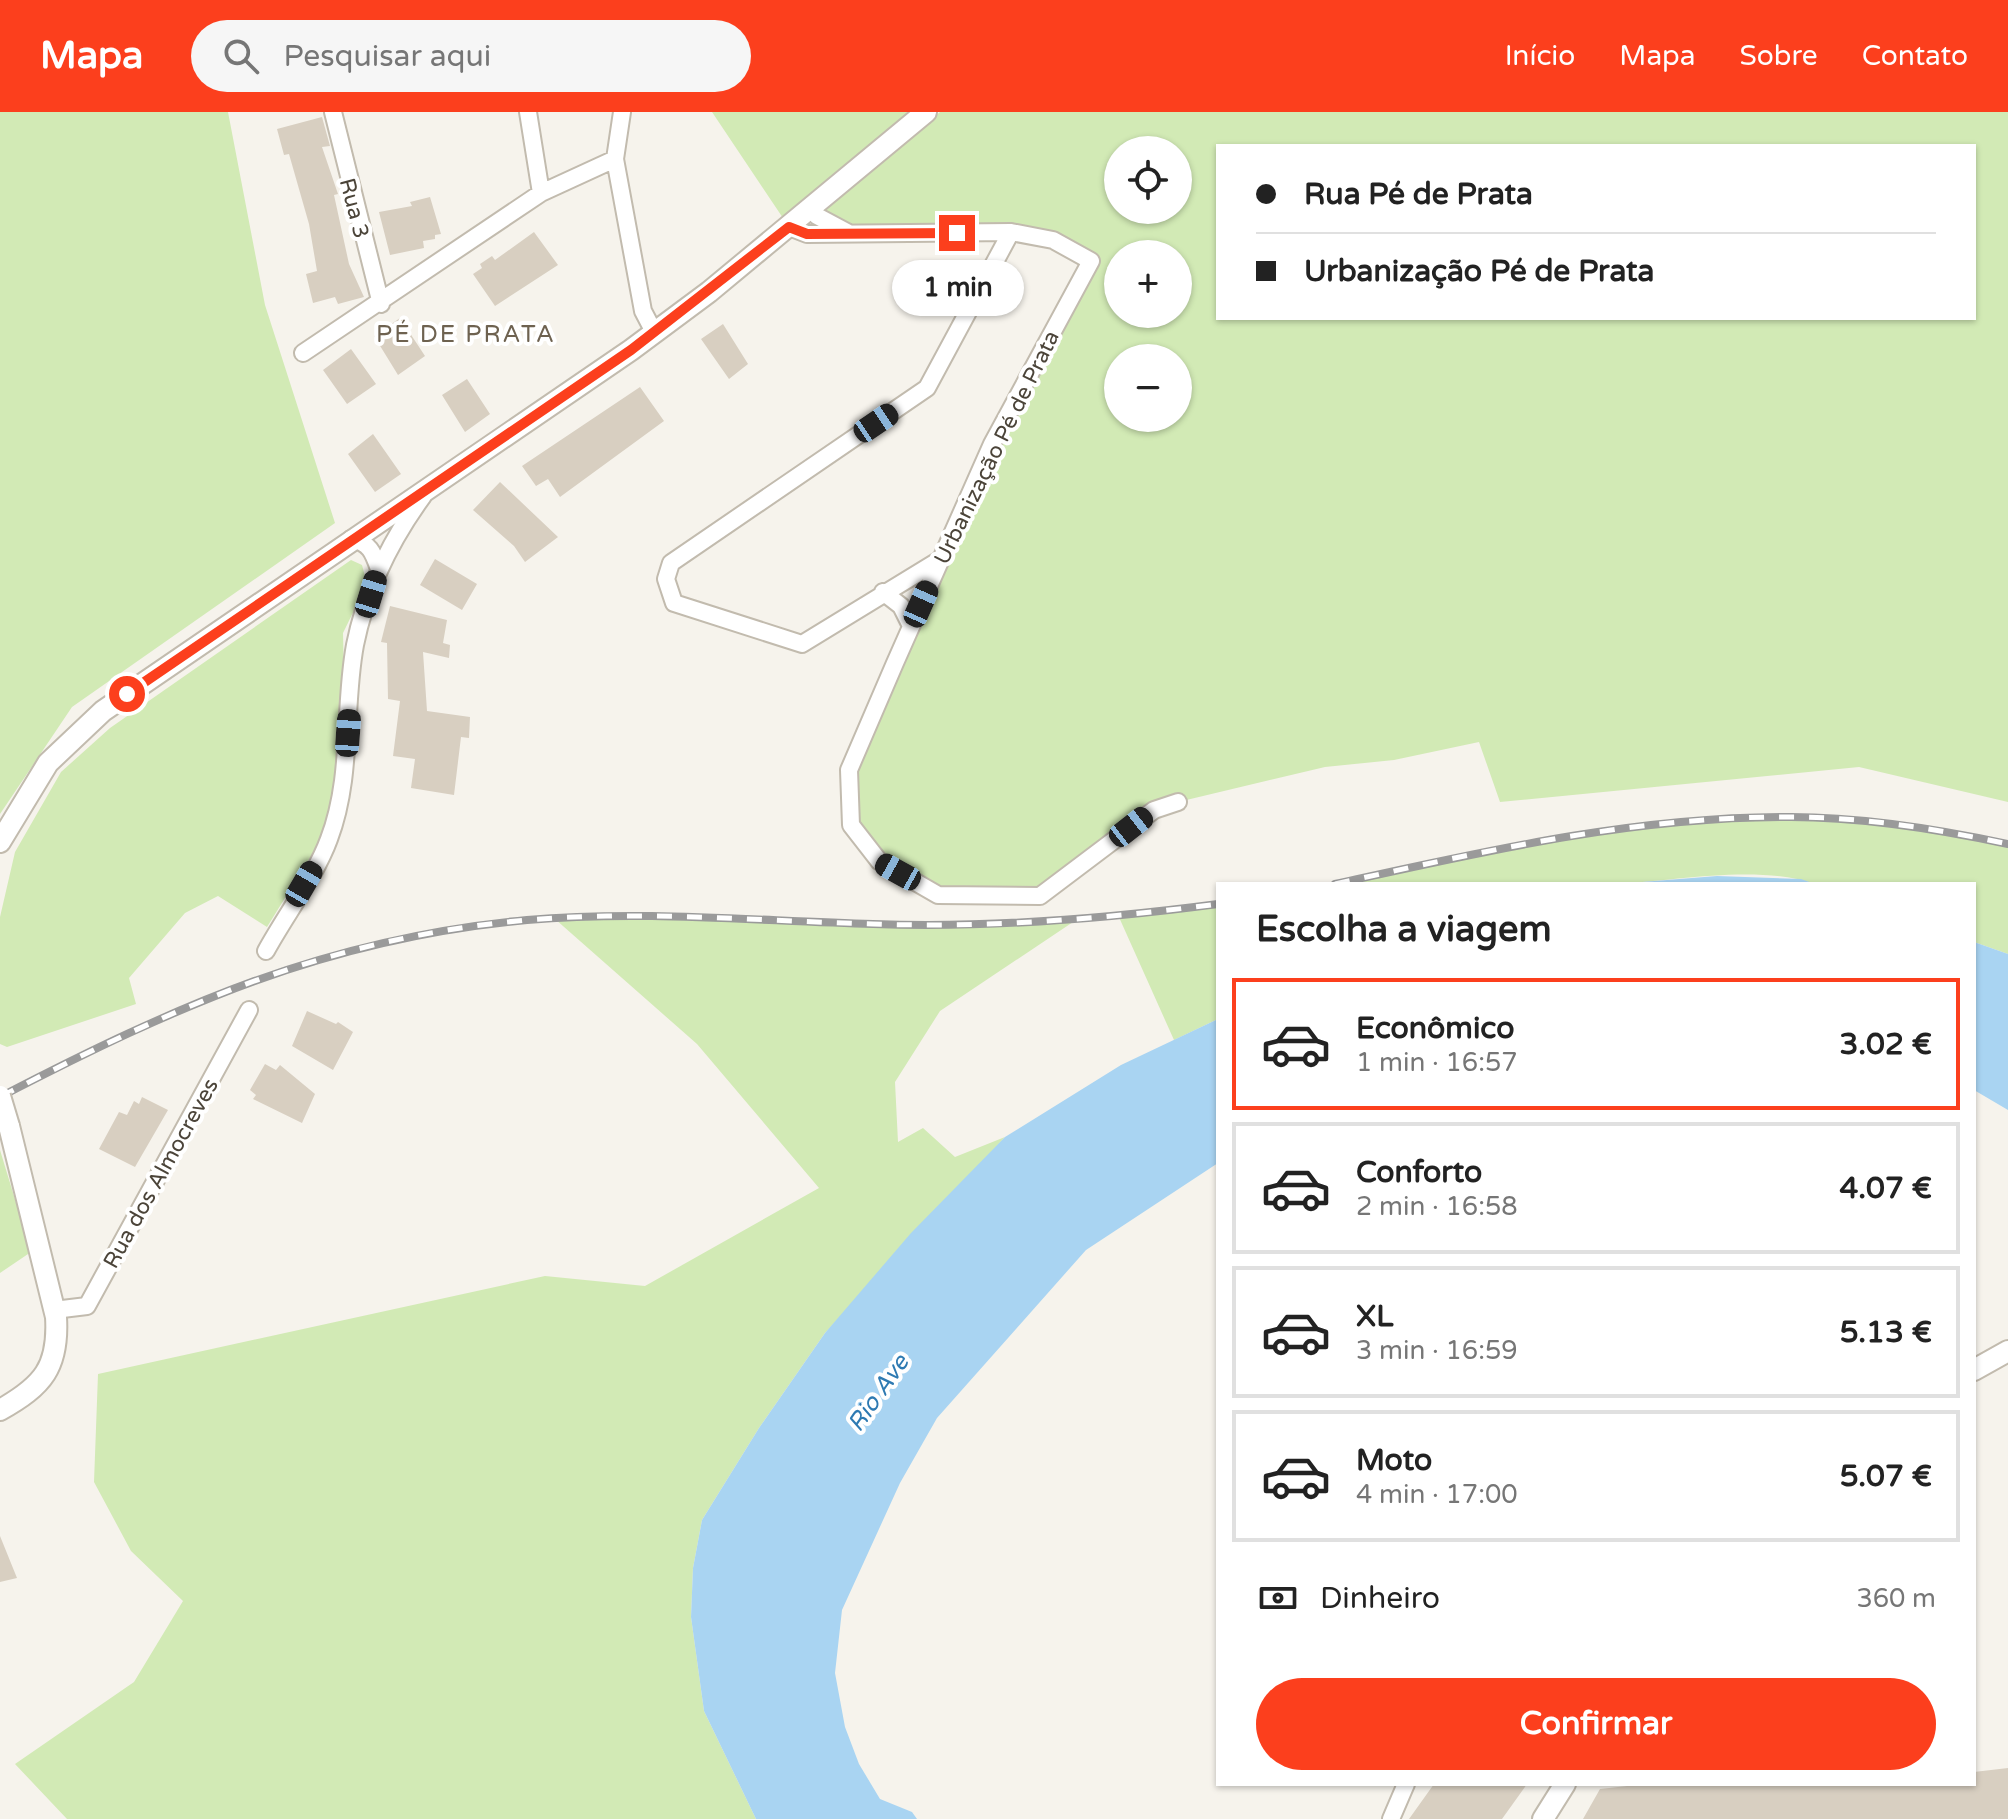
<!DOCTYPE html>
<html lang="pt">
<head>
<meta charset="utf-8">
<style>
  :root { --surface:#fff; --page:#f6f6f6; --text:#222; --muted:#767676; --line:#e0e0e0; --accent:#fc3f1d }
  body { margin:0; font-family:"Varela Round",sans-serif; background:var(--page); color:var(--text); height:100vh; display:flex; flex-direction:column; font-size:30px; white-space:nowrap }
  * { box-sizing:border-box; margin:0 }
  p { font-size:26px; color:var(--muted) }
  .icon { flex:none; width:44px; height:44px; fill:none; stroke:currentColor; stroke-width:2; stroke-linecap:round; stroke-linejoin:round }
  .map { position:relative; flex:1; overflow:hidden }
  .side { position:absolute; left:1216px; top:770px; width:760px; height:904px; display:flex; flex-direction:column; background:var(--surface); border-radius:0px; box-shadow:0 2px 6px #0004 }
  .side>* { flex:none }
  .top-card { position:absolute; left:1216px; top:32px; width:760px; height:176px; border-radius:0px; box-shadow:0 2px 6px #0004; display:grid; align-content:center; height:176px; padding:0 40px; background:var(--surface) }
  .buttons { position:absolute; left:1104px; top:24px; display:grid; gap:16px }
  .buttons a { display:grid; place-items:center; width:88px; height:88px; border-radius:50%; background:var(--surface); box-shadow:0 2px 6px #0004; font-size:40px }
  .end { position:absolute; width:36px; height:36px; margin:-18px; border:10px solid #fc3f1d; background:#fff; box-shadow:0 0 0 4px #fff }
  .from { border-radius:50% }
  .bubble { position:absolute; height:56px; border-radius:28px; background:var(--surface); box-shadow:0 2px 6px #0004; font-size:26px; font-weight:700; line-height:56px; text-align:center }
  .car { position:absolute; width:24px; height:48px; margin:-24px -12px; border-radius:10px; box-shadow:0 0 6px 2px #0007; background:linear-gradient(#222 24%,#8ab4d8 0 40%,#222 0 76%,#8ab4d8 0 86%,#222 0) }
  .top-card b { display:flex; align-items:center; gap:28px; height:76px; font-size:30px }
  .top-card b+b { border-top:2px solid var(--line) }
  .top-card i { width:20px; height:20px; background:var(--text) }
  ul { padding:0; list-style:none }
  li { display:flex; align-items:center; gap:24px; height:132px; margin:0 16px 12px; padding:0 24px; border:4px solid var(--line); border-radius:0px }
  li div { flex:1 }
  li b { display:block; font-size:30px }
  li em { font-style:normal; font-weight:700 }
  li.on { border-color:var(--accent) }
  li>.icon { width:72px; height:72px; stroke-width:1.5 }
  h2 { padding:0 40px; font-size:36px; line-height:96px }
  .pay { display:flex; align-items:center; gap:20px; height:88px; padding:0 40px; font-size:30px }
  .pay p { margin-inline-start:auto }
  .action { display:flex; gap:16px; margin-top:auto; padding:16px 40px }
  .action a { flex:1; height:92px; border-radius:48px; background:var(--accent); color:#fff; font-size:32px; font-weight:700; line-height:92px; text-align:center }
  header { display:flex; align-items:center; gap:48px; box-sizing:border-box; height:112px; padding:0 40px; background:var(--accent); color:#fff }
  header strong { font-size:38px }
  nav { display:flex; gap:44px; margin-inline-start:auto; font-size:28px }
  .search { width:560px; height:72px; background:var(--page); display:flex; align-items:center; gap:20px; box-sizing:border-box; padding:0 28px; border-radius:44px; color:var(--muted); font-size:30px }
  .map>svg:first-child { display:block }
  .green { fill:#d2eab5; fill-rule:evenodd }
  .water { fill:#a9d4f2 }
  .building { fill:#d8cfc1 }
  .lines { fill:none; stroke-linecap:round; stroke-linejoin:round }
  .minor-casing { stroke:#c2bbae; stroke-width:20 }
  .tertiary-casing { stroke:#c2bbae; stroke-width:24 }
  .minor { stroke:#fff; stroke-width:16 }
  .tertiary { stroke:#fff; stroke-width:20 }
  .rail-casing { stroke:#9a9a9a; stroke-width:8 }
  .rail { stroke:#fff; stroke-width:5; stroke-dasharray:15; stroke-linecap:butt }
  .tertiary-bridge-casing { stroke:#c2bbae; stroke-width:24; stroke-linecap:butt }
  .tertiary-bridge { stroke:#fff; stroke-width:20 }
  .route { stroke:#fc3f1d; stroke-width:10 }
  .labels { text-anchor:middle; stroke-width:8; stroke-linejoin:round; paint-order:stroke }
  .street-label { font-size:22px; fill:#4b4439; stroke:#fff }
  .neighbourhood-label { font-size:24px; letter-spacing:2px; fill:#6e6250; stroke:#fff }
  .water-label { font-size:24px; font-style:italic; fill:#2e7ab2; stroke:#fff }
</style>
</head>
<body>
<header>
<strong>Mapa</strong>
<div class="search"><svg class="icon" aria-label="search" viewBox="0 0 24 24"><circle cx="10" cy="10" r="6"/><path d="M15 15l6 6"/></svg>Pesquisar aqui</div>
<nav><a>Início</a><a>Mapa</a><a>Sobre</a><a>Contato</a></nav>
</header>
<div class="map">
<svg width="2008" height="1707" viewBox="0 0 2008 1707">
  <rect width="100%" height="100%" fill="#f6f3ec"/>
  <path class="green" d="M0,0h228l37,193 70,218 -263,184 -72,107z
    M712,0h214l-137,115z
    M940,0h1068v690l-149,-35 -359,35 -21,-60 -85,18 -69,7 -147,35 -138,94 -102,-1 -59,-34 -28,-36 -2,-55 143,-326 99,-183 -37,-21 -205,-7 -32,-17zM1218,34h756v172h-756zM1118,38h60v60h-60zM1118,142h60v60h-60zM1118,246h60v60h-60z
    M351,448l11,5 5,19 -24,49 3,130 -30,85 -49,79 -49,-31 -33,17 -56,65 7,26 -129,43 -7,-3v-127l15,-65 46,-80 49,-44z
    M1759,705l128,6 121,21v110l-34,-12v-58h-159c-57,-20 -141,-3 -200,0 -93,4 -187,0 -280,0 140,-30 279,-62 424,-67z
    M1218,791v116l-44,21 -56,-125z
    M1079,806l-139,93 -45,71 3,60 25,-14 32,29 50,-20 -180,196 -66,95 -57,92 -9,48 -2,49 13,94 52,108h-689l-52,-55 119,-82 49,-81 -52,-50 -37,-69 4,-108 447,-98 100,10 174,-98 -122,-144 -142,-125h191l183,6z
    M0,1038l31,102 -31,21z"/>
  <path class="water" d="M1717,764l84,3 14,5h-198z
    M1974,830l34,12v156l-34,-20z
    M1218,907v144l-132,87 -149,168 -37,65 -58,127 -7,63 10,54 14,37 21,35 32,13 5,7h-161l-52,-108 -13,-94 2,-49 9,-48 57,-92 66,-95 86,-100 94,-96 116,-72z"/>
  <path class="building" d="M322,5l8,29 -8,1 16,47 -4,1 15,69 15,33 -26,7 -3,-7 -22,6 -7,-29 11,-3 -8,-47 -20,-70 -5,1 -7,-26z
    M430,85l11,37 -6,1v4l-12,2 1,7 -34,7 -11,-43 33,-6 -2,-4z
    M534,120l24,33 -63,41 -22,-32 9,-6 -2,-4 12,-8 3,4z
    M400,206l25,38 -27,19 -24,-39z
    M723,212l25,40 -19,15 -28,-40z
    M351,237l25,35 -29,20 -24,-34z
    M467,267l23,35 -25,18 -23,-37z
    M640,275l24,34 -104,76 -12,-18 -12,7 -14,-20z
    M373,322l28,40 -26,18 -27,-38z
    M500,370l58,55 -33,25 -11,-16 -41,-36z
    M435,447l42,25 -15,26 -42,-25z
    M390,494l57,14 -4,23 7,2 -1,13 -26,-6 4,59 43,6 -1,21 -8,-1 -7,58 -43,-7 4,-29 -22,-3 7,-55 -12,-2 -1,-56 -6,-1z
    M307,899l29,13 2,-2 15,10 -20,38 -41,-24z
    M265,952l11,6 4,-5 35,29 -13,29 -49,-24 3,-4 -6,-5z
    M142,985l26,13 -33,57 -36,-18 20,-37 8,3 7,-14 5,3z
    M0,1424l17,42 -17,4z
    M2008,1656v51h-425l17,-30 45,-5h329v-12z
    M1434,1672h93l-25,35h-93z"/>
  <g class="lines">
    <g class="minor-casing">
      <path id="minor" d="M333,0l48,192
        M528,0l13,81
        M622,0l-7,47 28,152 11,21
        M811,97l6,7 30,16
        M789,115l18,7 204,-2 42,8 38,21 -99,183 -97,219 -46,107 2,55 28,36 59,34 102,1 114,-86 24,-8
        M303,241l238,-160 74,-34
        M351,427c19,4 22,13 28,30
        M941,447l-139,85 -128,-41 -8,-24 5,-16 256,-175 84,-156
        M883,480l18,14 10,20
        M266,839c19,-35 50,-76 63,-112 24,-63 14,-130 26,-194 11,-55 36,-105 68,-149
        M54,1198l33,-4 162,-296
        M1391,1707l15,-35"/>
    </g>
    <g class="tertiary-casing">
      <path id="tertiary" d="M0,730l48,-79 55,-52 528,-361 78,-58 217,-180
        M1974,1258l34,-19
        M0,1298c43,-24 59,-43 56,-93l-47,-191
        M1543,1707l22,-35"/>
    </g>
    <use href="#minor" class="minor"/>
    <use href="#tertiary" class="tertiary"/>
    <g class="rail-casing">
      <path id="rail" d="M1335,772c150,-33 301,-68 456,-67 73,0 146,12 217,27
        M0,985c176,-91 326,-159 527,-177 115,-10 230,1 346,4 115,4 231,-5 345,-20"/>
    </g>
    <use href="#rail" class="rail"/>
    <g class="tertiary-bridge-casing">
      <path id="tertiary-bridge" d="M0,984l9,30"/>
    </g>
    <use href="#tertiary-bridge" class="tertiary-bridge"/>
  </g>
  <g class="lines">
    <path class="route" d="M127,582l504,-344 158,-123 18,7 150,-1"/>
  </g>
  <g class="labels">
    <g class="street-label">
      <text transform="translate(355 96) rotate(75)" y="8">Rua 3</text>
      <text transform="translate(996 335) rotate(-64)" y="8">Urbanização Pé de Prata</text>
      <text transform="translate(160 1061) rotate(-61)" y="8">Rua dos Almocreves</text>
    </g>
    <g class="neighbourhood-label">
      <text x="466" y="230">PÉ DE PRATA</text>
    </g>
    <g class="water-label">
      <text transform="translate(878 1281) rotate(-55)" y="8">Rio Ave</text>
    </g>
  </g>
</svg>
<div class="buttons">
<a><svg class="icon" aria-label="locate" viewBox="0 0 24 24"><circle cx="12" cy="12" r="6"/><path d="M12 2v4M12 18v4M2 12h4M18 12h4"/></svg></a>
<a>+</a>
<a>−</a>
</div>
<i class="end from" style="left:127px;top:582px"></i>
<i class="end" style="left:957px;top:121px"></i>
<div class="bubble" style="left:892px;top:148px;width:132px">1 min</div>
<i class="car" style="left:876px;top:311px;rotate:56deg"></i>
<i class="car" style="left:371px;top:482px;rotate:17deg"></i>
<i class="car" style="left:921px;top:492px;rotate:24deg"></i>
<i class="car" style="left:348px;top:621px;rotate:4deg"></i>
<i class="car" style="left:1131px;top:715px;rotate:52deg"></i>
<i class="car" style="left:898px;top:760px;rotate:299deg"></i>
<i class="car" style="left:304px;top:772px;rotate:30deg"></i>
<div class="top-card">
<b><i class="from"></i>Rua Pé de Prata</b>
<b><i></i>Urbanização Pé de Prata</b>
</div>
<section class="side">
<h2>Escolha a viagem</h2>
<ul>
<li class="on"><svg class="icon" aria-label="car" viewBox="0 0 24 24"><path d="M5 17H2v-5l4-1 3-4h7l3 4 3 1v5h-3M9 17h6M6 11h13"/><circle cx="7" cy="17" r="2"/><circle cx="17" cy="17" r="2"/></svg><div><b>Econômico</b><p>1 min · 16:57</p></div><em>3.02 €</em></li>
<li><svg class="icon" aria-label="car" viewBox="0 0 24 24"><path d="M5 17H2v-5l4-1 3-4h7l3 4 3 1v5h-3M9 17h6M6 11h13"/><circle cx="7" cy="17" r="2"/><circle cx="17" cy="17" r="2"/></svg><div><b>Conforto</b><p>2 min · 16:58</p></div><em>4.07 €</em></li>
<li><svg class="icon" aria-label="car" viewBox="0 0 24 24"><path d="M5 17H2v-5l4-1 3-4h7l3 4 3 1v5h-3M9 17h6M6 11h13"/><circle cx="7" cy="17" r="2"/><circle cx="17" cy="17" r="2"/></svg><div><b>XL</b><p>3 min · 16:59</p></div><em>5.13 €</em></li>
<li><svg class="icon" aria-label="car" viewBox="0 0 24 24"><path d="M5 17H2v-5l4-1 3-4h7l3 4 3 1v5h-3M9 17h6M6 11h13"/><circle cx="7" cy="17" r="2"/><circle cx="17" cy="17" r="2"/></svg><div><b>Moto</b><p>4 min · 17:00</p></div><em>5.07 €</em></li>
</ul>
<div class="pay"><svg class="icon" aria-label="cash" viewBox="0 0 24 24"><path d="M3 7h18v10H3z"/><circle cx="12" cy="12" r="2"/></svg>Dinheiro<p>360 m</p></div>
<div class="action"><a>Confirmar</a></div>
</section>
</div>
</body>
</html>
